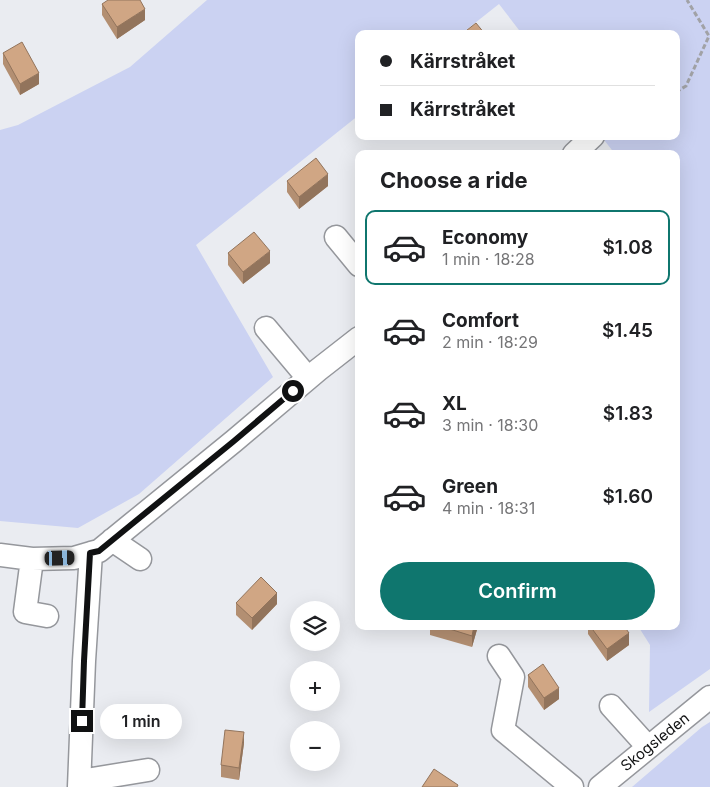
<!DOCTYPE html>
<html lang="en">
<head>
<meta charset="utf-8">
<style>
  :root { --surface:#fff; --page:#f6f6f6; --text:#202124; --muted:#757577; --line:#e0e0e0; --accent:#0f766e }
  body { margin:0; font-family:Inter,sans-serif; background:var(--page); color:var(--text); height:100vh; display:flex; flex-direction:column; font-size:19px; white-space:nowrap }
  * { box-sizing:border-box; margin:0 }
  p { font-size:16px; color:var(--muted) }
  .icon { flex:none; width:28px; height:28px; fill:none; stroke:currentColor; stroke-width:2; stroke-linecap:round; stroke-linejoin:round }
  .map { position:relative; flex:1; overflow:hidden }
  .sheet { position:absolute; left:355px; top:150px; width:325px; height:480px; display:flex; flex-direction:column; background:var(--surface); border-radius:10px; box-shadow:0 5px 20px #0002 }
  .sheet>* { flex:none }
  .guide { position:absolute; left:355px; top:30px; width:325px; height:110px; border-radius:10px; box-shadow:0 5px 20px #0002; display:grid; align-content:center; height:110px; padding:0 25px; background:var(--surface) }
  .fabs { position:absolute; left:290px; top:601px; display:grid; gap:10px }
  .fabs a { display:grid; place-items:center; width:50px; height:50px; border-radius:50%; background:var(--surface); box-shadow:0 5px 20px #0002; font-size:25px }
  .end { position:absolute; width:22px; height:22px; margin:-11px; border:6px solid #101112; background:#fff; box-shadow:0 0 0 2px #fff }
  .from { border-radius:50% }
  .bubble { position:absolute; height:35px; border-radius:18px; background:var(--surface); box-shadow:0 5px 20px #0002; font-size:16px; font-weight:600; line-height:35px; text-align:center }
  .car { position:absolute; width:15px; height:30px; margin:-15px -8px; border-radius:6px; box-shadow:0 0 4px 1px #0007; background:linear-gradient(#222 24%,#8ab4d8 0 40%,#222 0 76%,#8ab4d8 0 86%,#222 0) }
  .guide b { display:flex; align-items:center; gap:18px; height:48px; font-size:19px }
  .guide b+b { border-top:1px solid var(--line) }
  .guide i { width:12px; height:12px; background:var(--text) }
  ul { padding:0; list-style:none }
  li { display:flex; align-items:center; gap:15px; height:75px; margin:0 10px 8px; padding:0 15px; border:2px solid transparent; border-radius:10px }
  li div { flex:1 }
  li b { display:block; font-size:19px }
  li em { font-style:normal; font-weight:600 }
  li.on { border-color:var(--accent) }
  li>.icon { width:45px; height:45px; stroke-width:1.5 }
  h2 { padding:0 25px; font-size:22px; line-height:60px }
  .button { display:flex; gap:10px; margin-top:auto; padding:10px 25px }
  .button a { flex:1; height:58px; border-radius:30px; background:var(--accent); color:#fff; font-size:20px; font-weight:600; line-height:58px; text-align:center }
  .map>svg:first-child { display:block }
  .green { fill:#cbd2f2 }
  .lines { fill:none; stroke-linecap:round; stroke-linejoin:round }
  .minor-casing { stroke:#95979c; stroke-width:25 }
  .path { stroke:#a1a2a6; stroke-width:3; stroke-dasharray:5 2.5; stroke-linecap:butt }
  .minor { stroke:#fff; stroke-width:22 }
  .wall { fill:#b38f72 }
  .shaded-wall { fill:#92745c }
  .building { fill:#d0a684; stroke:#92745c }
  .route { stroke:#101112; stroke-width:6 }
  .labels { text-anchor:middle; stroke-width:4; stroke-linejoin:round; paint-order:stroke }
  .street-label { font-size:15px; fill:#101112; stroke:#fff }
</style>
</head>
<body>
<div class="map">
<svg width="710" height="787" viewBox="0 0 710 787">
  <rect width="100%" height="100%" fill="#eaecf1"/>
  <path class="green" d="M207,0h503v669l-61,43 1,-67 -12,-19h38v-472h-61l-14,-18h75v-102h-154l-23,-30 -38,30h-102v81l-163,130 77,132 -134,117 -61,34 -78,-7v-391l18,-5 112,-58z
    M710,722v65h-78l70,-60z"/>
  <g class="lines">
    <g class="minor-casing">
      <path id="minor" d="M574,154l19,-18
        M336,237l23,28
        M266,328l42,50
        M112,540l28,19
        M0,555l32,4 42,-1 17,-5
        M32,559l-7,53 22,4
        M499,656l14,21 -10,53 69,57
        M611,706l37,41
        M80,781l68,-11
        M79,787l5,-126 7,-108 8,-2 33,-27 102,-83 84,-71 41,-32
        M600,787l110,-90"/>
    </g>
    <path class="path" d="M676,92l10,-6 23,-50 -22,-36"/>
    <use href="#minor" class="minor"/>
  </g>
  <path class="wall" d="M102,4l43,16 -28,19 -15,-24z
    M3,53l36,31 -19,11 -17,-31z
    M287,181l41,5 -29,23 -12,-17z
    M228,253l42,10 -27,21 -15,-19z
    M236,603l41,1 -25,26 -16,-15z
    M430,626h48l-6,21 -42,-12z
    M588,626h36l5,19 -22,16 -19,-27z
    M528,675l31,24 -15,11 -16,-23z
    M244,743l-5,37 -18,-3v-12z"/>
  <path class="shaded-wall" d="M145,9v11l-28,19v-12z
    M39,73v11l-19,11v-11z
    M328,174v12l-29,23v-12z
    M270,251v12l-27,21v-12z
    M277,593v11l-25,26v-12z
    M474,626h4l-6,21v-11z
    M629,633v12l-22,16v-12z
    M559,688v11l-15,11v-12z
    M244,732v11l-5,37v-12z"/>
  <path class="building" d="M108,0h32l5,9 -28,18 -15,-23z
    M476,23l9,11h-23z
    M22,42l17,31 -19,11 -17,-31z
    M316,158l12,16 -29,23 -12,-16z
    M254,232l16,19 -27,21 -15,-19z
    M261,577l16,16 -25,25 -16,-15z
    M440,626h34l-2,10z
    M590,626h34l5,7 -22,16z
    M543,664l16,24 -15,10 -16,-23z
    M225,730l19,2 -5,36 -18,-3z
    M434,769l24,16 -1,2h-35z"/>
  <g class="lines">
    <path class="route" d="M82,721l2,-60 6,-108 9,-2 33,-27 102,-83 59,-50"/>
  </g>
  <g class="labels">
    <g class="street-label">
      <text transform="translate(655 742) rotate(-39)" y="5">Skogsleden</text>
    </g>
  </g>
</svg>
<div class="fabs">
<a><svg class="icon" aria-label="layers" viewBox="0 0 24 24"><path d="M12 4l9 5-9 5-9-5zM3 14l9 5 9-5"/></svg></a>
<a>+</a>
<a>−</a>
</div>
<i class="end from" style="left:293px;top:391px"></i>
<i class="end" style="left:82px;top:721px"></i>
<div class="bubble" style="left:100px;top:704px;width:82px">1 min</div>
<i class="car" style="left:60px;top:558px;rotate:88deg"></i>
<div class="guide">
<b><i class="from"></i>Kärrstråket</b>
<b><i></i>Kärrstråket</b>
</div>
<section class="sheet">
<h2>Choose a ride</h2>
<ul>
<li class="on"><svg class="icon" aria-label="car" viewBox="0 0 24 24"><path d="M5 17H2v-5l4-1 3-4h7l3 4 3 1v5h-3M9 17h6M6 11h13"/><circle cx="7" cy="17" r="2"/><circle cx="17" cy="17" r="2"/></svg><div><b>Economy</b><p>1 min · 18:28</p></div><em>$1.08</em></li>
<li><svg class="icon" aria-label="car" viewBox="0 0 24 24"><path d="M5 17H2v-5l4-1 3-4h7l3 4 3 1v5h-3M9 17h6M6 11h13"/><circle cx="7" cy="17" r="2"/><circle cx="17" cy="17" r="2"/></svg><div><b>Comfort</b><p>2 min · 18:29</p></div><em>$1.45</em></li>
<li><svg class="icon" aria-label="car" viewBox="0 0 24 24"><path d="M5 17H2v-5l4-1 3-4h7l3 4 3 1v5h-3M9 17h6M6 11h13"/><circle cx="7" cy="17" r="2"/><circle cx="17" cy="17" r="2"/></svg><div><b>XL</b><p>3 min · 18:30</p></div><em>$1.83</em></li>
<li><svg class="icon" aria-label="car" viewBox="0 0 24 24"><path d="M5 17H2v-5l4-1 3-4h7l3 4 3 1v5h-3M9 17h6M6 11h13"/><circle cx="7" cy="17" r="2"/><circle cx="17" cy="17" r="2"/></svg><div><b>Green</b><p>4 min · 18:31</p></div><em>$1.60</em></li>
</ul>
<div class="button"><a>Confirm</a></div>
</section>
</div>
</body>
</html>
